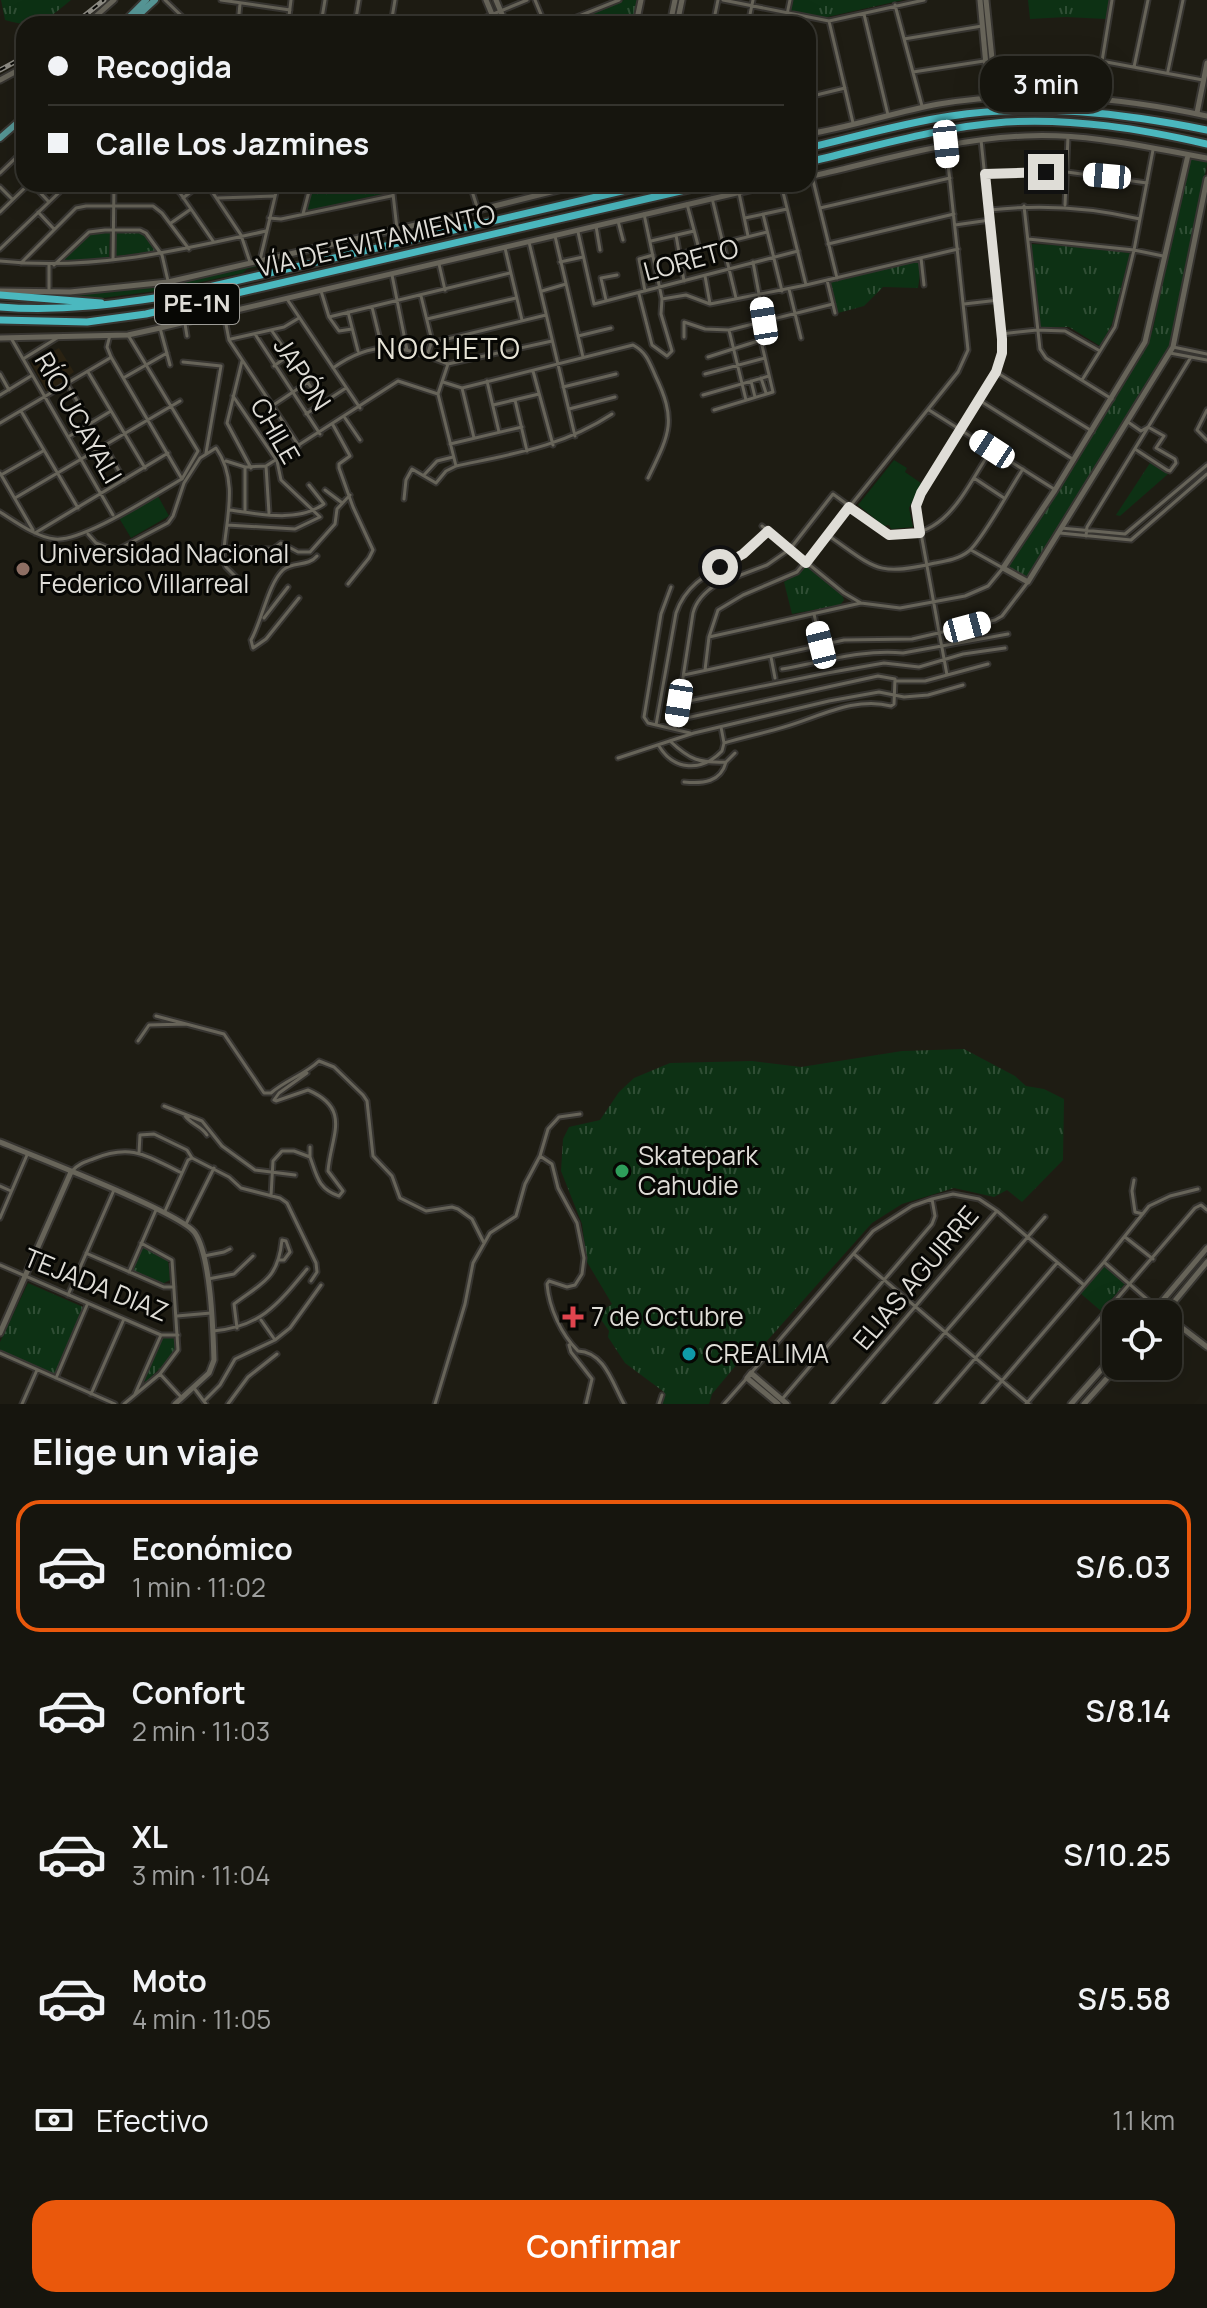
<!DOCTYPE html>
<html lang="es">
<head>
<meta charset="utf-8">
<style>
  :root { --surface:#16150e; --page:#23221c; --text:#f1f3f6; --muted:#9e9f9e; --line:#35342e; --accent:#ea580c }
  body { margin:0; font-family:Manrope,sans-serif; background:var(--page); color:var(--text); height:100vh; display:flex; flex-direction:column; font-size:30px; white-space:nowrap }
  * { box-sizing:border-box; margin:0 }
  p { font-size:26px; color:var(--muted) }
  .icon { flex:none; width:44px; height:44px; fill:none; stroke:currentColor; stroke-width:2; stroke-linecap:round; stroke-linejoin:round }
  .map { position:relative; height:1404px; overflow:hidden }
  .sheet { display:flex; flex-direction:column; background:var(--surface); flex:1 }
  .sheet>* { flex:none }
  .guide { position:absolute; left:16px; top:16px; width:800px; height:176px; border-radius:24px; box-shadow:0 8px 32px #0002,0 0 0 2px var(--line); display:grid; align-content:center; height:176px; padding:0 32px; background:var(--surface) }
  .fabs { position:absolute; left:1102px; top:1300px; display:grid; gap:16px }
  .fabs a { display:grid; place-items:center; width:80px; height:80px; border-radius:16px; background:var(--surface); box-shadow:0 8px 32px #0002,0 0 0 2px var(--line); font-size:40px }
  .end { position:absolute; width:36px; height:36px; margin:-18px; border:10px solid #dfddd7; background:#111; box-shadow:0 0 0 4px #111 }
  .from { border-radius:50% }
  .bubble { position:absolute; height:56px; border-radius:24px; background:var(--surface); box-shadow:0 8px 32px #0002,0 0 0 2px var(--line); font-size:26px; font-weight:600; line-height:56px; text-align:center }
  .car { position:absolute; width:24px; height:48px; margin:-24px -12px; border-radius:10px; box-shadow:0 0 6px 2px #0007; background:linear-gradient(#fff 24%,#345 0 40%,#fff 0 76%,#345 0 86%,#fff 0) }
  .guide b { display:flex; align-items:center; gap:28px; height:76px; font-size:30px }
  .guide b+b { border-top:2px solid var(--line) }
  .guide i { width:20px; height:20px; background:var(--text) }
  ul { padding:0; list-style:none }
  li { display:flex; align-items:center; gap:24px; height:132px; margin:0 16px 12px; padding:0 16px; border:4px solid transparent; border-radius:24px }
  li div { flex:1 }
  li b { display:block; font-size:30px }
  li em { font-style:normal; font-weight:600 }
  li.on { border-color:var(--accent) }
  li>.icon { width:72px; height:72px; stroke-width:1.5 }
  h2 { padding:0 32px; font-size:36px; line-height:96px }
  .pay { display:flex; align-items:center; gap:20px; height:88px; padding:0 32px; font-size:30px }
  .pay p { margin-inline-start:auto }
  .button { display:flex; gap:16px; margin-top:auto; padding:16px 32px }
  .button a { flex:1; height:92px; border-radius:24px; background:var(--accent); color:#fff; font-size:32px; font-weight:600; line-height:92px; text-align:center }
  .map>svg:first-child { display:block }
  .commercial { fill:#2a2212 }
  .grass { fill:#0d3114 }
  .park { fill:url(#park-tufts) }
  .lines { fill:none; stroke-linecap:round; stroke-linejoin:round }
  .street-casing { stroke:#373531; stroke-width:7 }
  .secondary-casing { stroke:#373531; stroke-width:9 }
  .primary-casing { stroke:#373531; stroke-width:10 }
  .highway-casing { stroke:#373531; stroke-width:11 }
  .street { stroke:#676459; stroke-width:3 }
  .secondary { stroke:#676459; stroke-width:5 }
  .primary { stroke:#569696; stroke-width:6 }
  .highway { stroke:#4bb8bf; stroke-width:7 }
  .rail-casing { stroke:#8e8c84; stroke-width:5 }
  .rail { stroke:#070704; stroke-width:2; stroke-dasharray:6; stroke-linecap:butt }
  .route { stroke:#dfddd7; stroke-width:10 }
  .education-dot { fill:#8d6e63; stroke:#070704; stroke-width:3 }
  .leisure-dot { fill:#2e9e5b; stroke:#070704; stroke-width:3 }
  .health-dot { fill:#e0444e; stroke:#070704; stroke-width:3 }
  .culture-dot { fill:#0f9aa8; stroke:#070704; stroke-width:3 }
  .labels { text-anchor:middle; stroke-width:6; stroke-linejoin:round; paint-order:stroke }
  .shield { fill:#070704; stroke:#9e9d98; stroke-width:2 }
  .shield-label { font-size:24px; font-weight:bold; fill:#dfddd7 }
  .street-label { font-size:26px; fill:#dfddd7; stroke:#070704 }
  .poi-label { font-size:26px; fill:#dfddd7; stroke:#070704; text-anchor:start }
  .neighbourhood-label { font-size:28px; letter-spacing:2px; fill:#e7e4d7; stroke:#070704 }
</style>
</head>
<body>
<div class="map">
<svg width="1207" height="1404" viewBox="0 0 1207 1404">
  <defs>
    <pattern id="park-tufts" width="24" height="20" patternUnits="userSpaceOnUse" patternTransform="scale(2)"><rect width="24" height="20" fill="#0d3114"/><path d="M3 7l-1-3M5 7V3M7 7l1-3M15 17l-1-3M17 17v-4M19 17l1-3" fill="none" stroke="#304e35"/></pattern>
  </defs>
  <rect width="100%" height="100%" fill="#1e1c13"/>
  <path class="commercial" d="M59,348l15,24 -12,8 2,4 -16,9 -17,-30z"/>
  <path class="grass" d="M279,259l4,2 -36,8 -4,4 -79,17 -69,9 -42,-2v-2l119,-11z
    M894,460l13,8 -2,4 16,11 -12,25 4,19 -22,2 -2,-4 -5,1 -26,-21z
    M158,496l11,20 -38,22 -12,-20z"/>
  <path class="park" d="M1,0h70c-26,21 -33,30 -66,20z
    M624,0h14l-5,24h-69z
    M793,0h110l-80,18 -32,-6z
    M1028,0h81l-3,19 -40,-2 -36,2z
    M1189,157l18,4v3l-35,178 -146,238 -21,-12 97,-149 45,-75 6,-15z
    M314,184h57l16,3v6l-81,18z
    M103,231l7,2 -1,25 -48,3 28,-27z
    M115,231l28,2 13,18 -40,5z
    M1031,244l47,2 52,7 -18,71 -12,22 -31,-19h-29z
    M919,260l2,7 -3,21 -35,-1 -19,19 -26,7 -9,-30z
    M1150,463l18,11 -48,42 -4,-1z
    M805,565l37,30 2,5 -4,5 -48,9 -8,-32 13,-8z
    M964,1049l51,27 11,10 18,3 20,10 -1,61 -41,42 -15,-12 -13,7 -40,-9 -52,16 -30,19 -106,119 -19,10 -35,42 -3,10h-47l2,-12 -39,-29 -17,-26 1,-6 -12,-17 15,-10 -25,-42 -5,-38 -21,-53 2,-32 6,-12 31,-7 19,-28 15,-14 36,-15 82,-2 49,6 101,-16z
    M141,1246l27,14 2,20 -8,4 -30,-14z
    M1104,1266l21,18 -24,27 -21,-18z
    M28,1283l55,24 -28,66h-6l-49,-23v-8z
    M161,1336l10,1 7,4 -1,10 -31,31 -4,-2z"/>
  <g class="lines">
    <g class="street-casing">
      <path id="street" d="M165,0l25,24
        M221,0l69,10
        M535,0l10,24
        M723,0l106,21 95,-21
        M895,5l27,101
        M864,14l24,101
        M96,16l6,8
        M829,21l24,102
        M238,24l2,-20
        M288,24l3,-24
        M321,24l4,-24
        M355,24l4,-24
        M391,24l4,-24
        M469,24l58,-24
        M559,24l60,-24
        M713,24l5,-24
        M748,24l5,-24
        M785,24l5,-24
        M904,39l78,-13
        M1101,61l102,19
        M1134,67l14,-67
        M1168,71l15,-71
        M913,72l71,-11
        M808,97l37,-9
        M1096,98l16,-98
        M0,173l24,-23
        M985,174l82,-2 80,11
        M812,176l25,102
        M32,184l16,17
        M170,184l10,9 33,48
        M207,184l34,51 9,27
        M781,184l25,101
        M392,185l5,44
        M0,187l12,12
        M471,188l7,22
        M739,193l9,43
        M183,198l18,-14
        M218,198l56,-2
        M712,198l24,100
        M687,204l12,45
        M1065,205l3,-68
        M1024,206l16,143 6,9 66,41
        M820,208l130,-30
        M990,210c52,-6 99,-3 150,9
        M0,212l29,-28
        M38,212l16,17
        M303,214l8,-30
        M763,214l19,77
        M269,218l12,1 110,-23
        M745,218l42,-9
        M618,221l5,19
        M171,223l20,-14
        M955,225l35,-5
        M596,226l4,24
        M578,232l16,72 204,-53
        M676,235l8,46
        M555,236l28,121
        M1028,239l106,11 29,6
        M651,241l43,-10
        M529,242l46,194
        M828,244l126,-30
        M505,248l17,72
        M0,249l68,-65
        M679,254l88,-22
        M921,258l3,27
        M113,260l1,-76
        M260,260l18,-76
        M0,261c93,10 176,-10 266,-30
        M560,262l23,-5
        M753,262l11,59
        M21,263l55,-55 10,-2h67l9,7 27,36
        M439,264l6,26
        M49,265v24
        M54,265l35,-33 16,-2h35l6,3 16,22 6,26
        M392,275l15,75
        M705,276l5,28
        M827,280l8,33
        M789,289l12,49
        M321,291l8,26 10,14 13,-2
        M542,291l24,-7
        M645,291l-6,-32 14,-4
        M639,294l13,51 15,11 5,-5 -11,-37 1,-15 -18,-85
        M421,296l11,45 -5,14
        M287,299l73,109
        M662,299l24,-4 24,9 96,-19 152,-36
        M606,300l-5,-22 16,-3
        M964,304l35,-4
        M372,307l10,41
        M348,312l10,39
        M224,314l5,26 70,106
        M329,317l181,-44
        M427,319l89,-21
        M185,324l2,12
        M160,328l10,37
        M729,330l17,70
        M272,331l50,72
        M255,334l65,100
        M1001,334l36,-4 28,1 35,20
        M110,335l-3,12 4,10 71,122
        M578,336l33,-8
        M684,337v-15l21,7 24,1 104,-26
        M11,338l102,177
        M231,339l53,-12 15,-9
        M431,343l115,-28
        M1173,347l34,7
        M1170,353l37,7
        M708,357l53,-17
        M23,359l34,-21
        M242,361l-15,62 24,45
        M183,362l38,4 -15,87
        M448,364l104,-23
        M274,366l15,-11
        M333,368c42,-30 69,-22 115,-4
        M533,371l20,74
        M88,372l57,96
        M996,372l96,59
        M0,374l9,16
        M705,374l60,-16
        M125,377l42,-24
        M761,378l5,15
        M1082,380l33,-53 19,-77 19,-100
        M487,381l12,51
        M751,381l4,16
        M443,382l19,6 171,-43c13,7 16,16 22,30 22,46 15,58 -7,103
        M67,384l23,38
        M563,387l53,-13
        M462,388l12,50
        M438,394l18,72
        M438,394l10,-30
        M0,395l31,-19
        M703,395l66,-19
        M515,400l12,51
        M979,400l95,60
        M493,405l46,-11
        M272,406l36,-24
        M569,409l46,-12
        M714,410l59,-18 -16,-68
        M929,410l125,79
        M1207,410l-10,20 10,10
        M21,411l57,97
        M306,414l40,-26
        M345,418l15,22
        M1128,422l13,9 7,-4 16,9 -8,12 19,11 1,4 -6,8 -3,-1 -32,-21
        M0,423l110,-65
        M333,425l17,31 -11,8v4l14,39 20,43 -4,8 -21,26
        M68,437l43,-26
        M450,444l72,-17
        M105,446l19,34
        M226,461l19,6 21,-1 132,-85 40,13
        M266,466l3,47
        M245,467v44
        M0,473l33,57
        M1,475l42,-24
        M424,475l13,-14 16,-4
        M974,478l30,20
        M325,490l16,12
        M15,498l165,-97
        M404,499l2,-19 6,-11 24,14 10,-12 10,-5c56,-12 106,-19 156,-52
        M230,510c30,4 67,13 94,-6l-15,-19
        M0,512c16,10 36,25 55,27 28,3 100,-45 127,-60l16,-28 -70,-116
        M227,525l68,4 25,-12 -39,-37 -4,-19 -44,-65
        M762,526l82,67 17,10
        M1061,528l64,6 82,-69
        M35,533l133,-80
        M1060,533l71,7 76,-66
        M88,534l8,9 19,8 53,-28 5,-7 11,-33 16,-25 16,-10c24,34 9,74 7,112l3,7 18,18 -6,5 -13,-6
        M829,536c46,32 48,41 106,27 11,-2 24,-4 34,-12 14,-12 42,-64 54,-82
        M1086,536l1,-9 104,-170
        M224,548l49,1 8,-6 17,9h12l25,-28 2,-15 13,-14
        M671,587l-10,27 -17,103 4,6 42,10
        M299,598l-33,41 -13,9 -2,-8c11,-19 17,-56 32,-70 10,-9 25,-3 34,-14
        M814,614l7,31
        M264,618l24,-31
        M709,637l152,-34 39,5 65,-12 23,-10 15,-18 -32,-18
        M771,657l4,21
        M782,669c41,-7 80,-20 121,-16l105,-19
        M705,670l4,-33 9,-27 25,-15 54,-23 161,-200 10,-22 -22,-205
        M684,675l160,-35 68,-1 83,-19 7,-4 26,-34
        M947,675l-31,-169 5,-13 75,-121 6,-19v-14l-21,-199
        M895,681h30l63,-17
        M679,703l148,-30 57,-10 35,4 44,-13 42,-6
        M677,720l201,-44 17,3 -1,25 -3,2c-36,-10 -72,11 -107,21 -20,6 -40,10 -60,16
        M656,725l20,-112c11,-32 37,-41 64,-57 10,-7 19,-16 28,-25
        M675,729l18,-116c3,-12 13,-22 24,-29l50,-19 23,-16 43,-55 56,41c58,6 75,-45 103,-86
        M670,741c20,19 29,22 56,21l9,-9
        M659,746c15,25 43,26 63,5l2,-8 -3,-16
        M618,758l76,-25 135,-32 50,-9 25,5 24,-2 35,-10
        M684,782c19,2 37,0 42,-20
        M156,1016l68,18 40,59h7c15,-13 33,-18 48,-32l15,6 29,28 4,6 6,55 19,20 8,22 26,13 26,-4 6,2 14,10 12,24
        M138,1041l11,-16 37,-1
        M274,1100l5,-7 28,-20
        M164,1106l38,15 20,25 33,24 40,5
        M184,1114c5,10 17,11 23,21
        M139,1153l1,-18 14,-1 33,16 5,8 37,19 12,11 39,10 7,5 29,60 1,9 -6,9
        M540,1156l12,8 6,24 19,35 7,35 -2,16 -7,11 -8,2 -18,-6 -2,3c2,24 14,50 31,67 27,1 35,34 46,53
        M310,1157v-10
        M72,1171c6,-7 13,-9 21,-12 39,-16 54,-3 89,14
        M1134,1180l-2,11 3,21 8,2
        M0,1186l11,5
        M271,1196l2,-35 9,-10h12l16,6c7,19 8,32 29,39l4,-5 -15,-20c3,-36 24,-62 -20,-81l-32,11 -2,-1
        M165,1211l23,-51 4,-2
        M0,1218l27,-63
        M186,1224l28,-56
        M1125,1237l28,22
        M86,1253l78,34h10
        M854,1254l175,150
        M204,1256l20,-4 6,-3
        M280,1260h4l6,-8 -4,-11 -4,-1
        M1104,1262l52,45
        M0,1265l161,70h17
        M129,1272l27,-62
        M208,1279l26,-5 19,-18
        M68,1295l46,-105
        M177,1316l34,-3
        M261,1320l14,20
        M237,1328l-3,-24c29,-22 44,-25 48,-64
        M213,1331c48,-4 65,-27 94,-62
        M569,1345l2,7 21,27 -6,25
        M0,1353l115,51
        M751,1373l122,-142 39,-25 20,-7 21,-5 26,5 18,12 87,74
        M160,1374l22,24
        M56,1378l31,-73
        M194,1388l12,16
        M91,1394l33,-75
        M135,1394l26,-59
        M783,1398l149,-174 3,-8 -3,-17
        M204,1401l16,-16 15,-26 40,-19 15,-12 31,-43
        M22,1404l15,-34
        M124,1404l36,-30 18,-24 -6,-90 -31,-17
        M228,1404l20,-27 29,-23
        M435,1404l30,-100 8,-41 17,-30 26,-17 9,-32 15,-28 8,-27 11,-12 21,-3
        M659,1404l3,-9
        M724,1404l23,-26
        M832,1404l164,-192
        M883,1404l162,-187
        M936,1404l121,-141
        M982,1404l122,-142 45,-56 21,-10 28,-7
        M1026,1404l169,-196 6,-3 6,5"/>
    </g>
    <g class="secondary-casing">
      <path id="secondary" d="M486,0l10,24
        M496,0l10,24
        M980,0l9,98
        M986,0l10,98
        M87,24l27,-24
        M636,24l5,-24
        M670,24l5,-24
        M677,24l5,-24
        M0,80l24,-13
        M1197,113l10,-50
        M808,134c44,-7 87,-22 131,-30 90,-15 179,-7 268,12
        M1188,155l-43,187 -90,148 -52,78 25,14 145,-235 34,-168
        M808,177c72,-16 143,-38 217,-41 62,-3 121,11 182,22
        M385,184c33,6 61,8 94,0
        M0,291l70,1 98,-10 278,-64 137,-34
        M0,338l128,-3 32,-7 615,-144
        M0,1142c31,13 182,71 195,91 16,24 18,97 19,127l-5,13 -34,31
        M1151,1314l56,-66
        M1164,1314l43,-52
        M1168,1317l39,30
        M0,1333l71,-161
        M778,1404l-31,-26 4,-5 36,31
        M1071,1404l45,-51
        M1084,1404l34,-38"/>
    </g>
    <g class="primary-casing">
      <path id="primary" d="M122,24l24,-24
        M129,24l26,-24
        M0,138l24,-21"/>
    </g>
    <g class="highway-casing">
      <path id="highway" d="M808,148c47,-11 95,-25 143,-32 87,-13 171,-3 256,14
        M808,162c65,-15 131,-35 198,-40 69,-4 135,7 201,22
        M0,295l101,8
        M0,307c61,5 119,-3 179,-13l473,-110
        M0,320l87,2 59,-8 565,-130"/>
    </g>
    <use href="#street" class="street"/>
    <use href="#secondary" class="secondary"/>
    <use href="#primary" class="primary"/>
    <use href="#highway" class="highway"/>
    <g class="rail-casing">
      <path id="rail" d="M74,24l30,-24
        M0,70l24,-13"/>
    </g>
    <use href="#rail" class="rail"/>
  </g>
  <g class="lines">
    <path class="route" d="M720,567l23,-13 25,-23 38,32 43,-56 40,28 31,-2 -4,-27 5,-13 75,-121 6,-19v-14l-17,-165 61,-2"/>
  </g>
  <circle class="education-dot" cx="23" cy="569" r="8"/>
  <circle class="leisure-dot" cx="622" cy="1171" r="8"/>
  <path class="health-dot" d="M569 1305h8v8h8v8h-8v8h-8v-8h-8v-8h8z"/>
  <circle class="culture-dot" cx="689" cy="1354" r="8"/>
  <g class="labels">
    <rect class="shield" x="155" y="284" width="84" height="40" rx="6"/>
    <g class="shield-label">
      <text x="197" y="312">PE-1N</text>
    </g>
    <g class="street-label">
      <text transform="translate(376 241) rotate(-13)" y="9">VÍA DE EVITAMIENTO</text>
      <text transform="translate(691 260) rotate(-15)" y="9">LORETO</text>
      <text transform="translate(302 374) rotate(57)" y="9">JAPÓN</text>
      <text transform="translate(78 418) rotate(60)" y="9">RÍO UCAYALI</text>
      <text transform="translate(275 431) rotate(60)" y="9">CHILE</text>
      <text transform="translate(916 1278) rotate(-50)" y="9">ELIAS AGUIRRE</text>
      <text transform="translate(96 1285) rotate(22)" y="9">TEJADA DIAZ</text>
    </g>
    <g class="poi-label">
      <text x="39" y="563">Universidad Nacional<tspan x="39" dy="30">Federico Villarreal</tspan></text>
      <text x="638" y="1165">Skatepark<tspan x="638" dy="30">Cahudie</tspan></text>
      <text x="591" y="1326">7 de Octubre</text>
      <text x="705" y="1363">CREALIMA</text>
    </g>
    <g class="neighbourhood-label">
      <text x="449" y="359">NOCHETO</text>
    </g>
  </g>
</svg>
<div class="fabs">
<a><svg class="icon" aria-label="locate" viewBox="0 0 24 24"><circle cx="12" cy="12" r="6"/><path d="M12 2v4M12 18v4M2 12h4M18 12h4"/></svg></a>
</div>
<i class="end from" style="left:720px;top:567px"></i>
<i class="end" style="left:1046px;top:172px"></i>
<div class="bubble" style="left:980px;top:56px;width:132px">3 min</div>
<i class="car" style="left:946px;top:144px;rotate:174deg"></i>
<i class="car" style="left:1107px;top:176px;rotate:275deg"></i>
<i class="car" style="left:764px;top:321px;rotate:351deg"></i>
<i class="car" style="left:992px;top:449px;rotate:303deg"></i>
<i class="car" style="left:967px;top:627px;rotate:75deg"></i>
<i class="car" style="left:821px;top:645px;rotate:346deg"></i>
<i class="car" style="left:679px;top:703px;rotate:189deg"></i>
<div class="guide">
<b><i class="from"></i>Recogida</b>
<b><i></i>Calle Los Jazmines</b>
</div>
</div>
<section class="sheet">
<h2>Elige un viaje</h2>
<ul>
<li class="on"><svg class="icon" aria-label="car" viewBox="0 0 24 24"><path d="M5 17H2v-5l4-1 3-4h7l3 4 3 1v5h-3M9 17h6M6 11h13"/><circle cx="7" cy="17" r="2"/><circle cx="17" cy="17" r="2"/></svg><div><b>Económico</b><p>1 min · 11:02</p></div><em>S/6.03</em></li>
<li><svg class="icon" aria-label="car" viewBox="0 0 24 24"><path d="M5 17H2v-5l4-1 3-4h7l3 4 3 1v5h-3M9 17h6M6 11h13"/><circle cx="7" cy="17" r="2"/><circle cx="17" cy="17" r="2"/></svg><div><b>Confort</b><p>2 min · 11:03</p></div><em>S/8.14</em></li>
<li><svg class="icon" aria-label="car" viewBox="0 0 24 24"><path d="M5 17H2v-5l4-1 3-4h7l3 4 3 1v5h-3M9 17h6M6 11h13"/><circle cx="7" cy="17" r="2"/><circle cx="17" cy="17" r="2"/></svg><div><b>XL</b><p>3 min · 11:04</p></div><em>S/10.25</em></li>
<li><svg class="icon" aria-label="car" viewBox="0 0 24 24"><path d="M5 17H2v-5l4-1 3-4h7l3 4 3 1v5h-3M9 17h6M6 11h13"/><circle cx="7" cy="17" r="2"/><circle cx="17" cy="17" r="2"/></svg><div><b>Moto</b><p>4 min · 11:05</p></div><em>S/5.58</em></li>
</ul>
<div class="pay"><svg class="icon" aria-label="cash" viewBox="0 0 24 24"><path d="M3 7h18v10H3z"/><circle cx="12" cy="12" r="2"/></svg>Efectivo<p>1.1 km</p></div>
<div class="button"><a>Confirmar</a></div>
</section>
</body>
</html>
